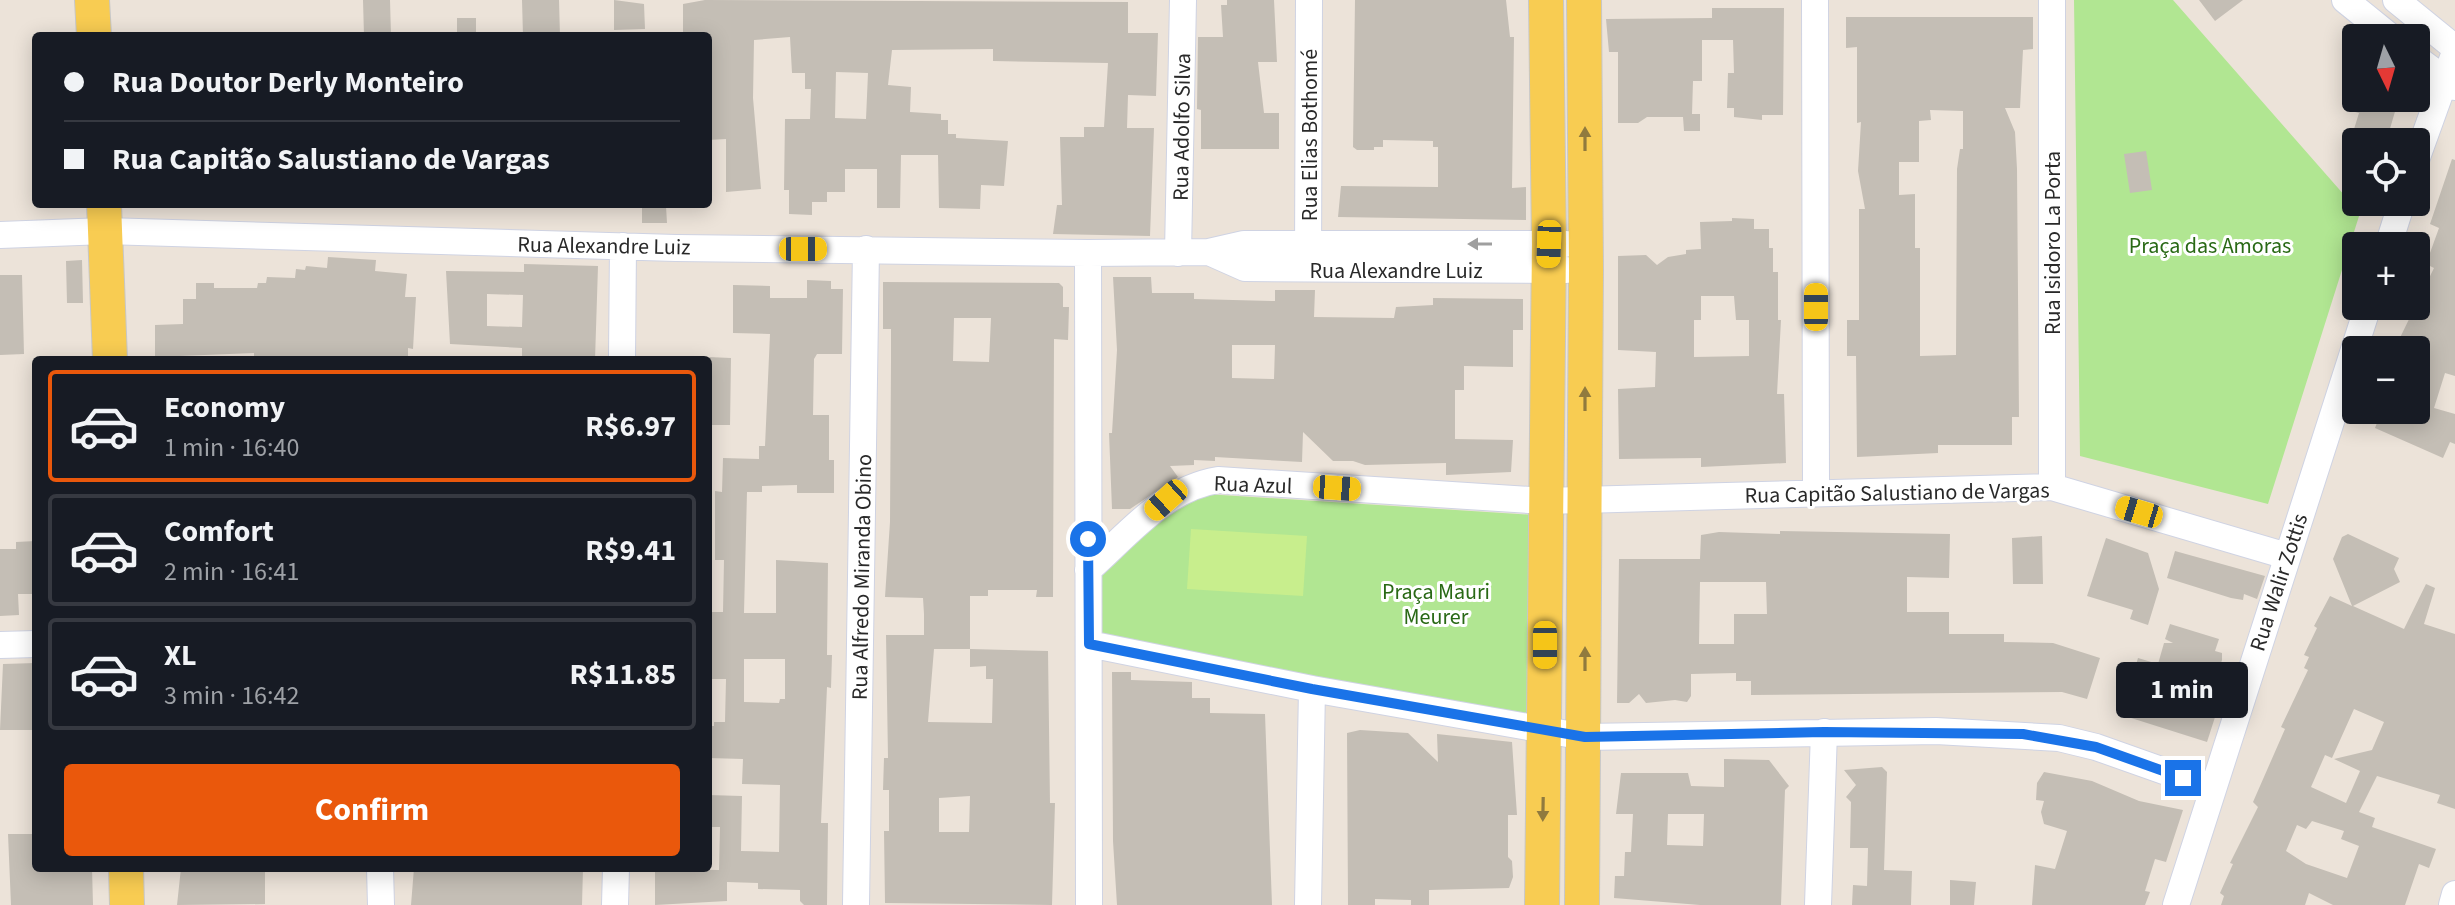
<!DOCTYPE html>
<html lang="en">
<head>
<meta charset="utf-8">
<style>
  :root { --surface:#171b24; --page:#20242c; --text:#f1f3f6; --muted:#9ea1a6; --line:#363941; --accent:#ea580c }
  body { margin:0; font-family:"Source Sans 3",sans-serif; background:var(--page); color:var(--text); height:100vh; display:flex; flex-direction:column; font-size:30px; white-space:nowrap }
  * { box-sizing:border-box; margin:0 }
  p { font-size:26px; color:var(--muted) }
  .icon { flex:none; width:44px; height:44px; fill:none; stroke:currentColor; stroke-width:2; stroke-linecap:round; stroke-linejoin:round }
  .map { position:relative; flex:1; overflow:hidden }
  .drawer { position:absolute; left:32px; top:356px; width:680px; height:516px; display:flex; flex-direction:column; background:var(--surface); border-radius:8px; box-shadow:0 4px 20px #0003 }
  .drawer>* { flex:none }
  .hud { position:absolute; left:32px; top:32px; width:680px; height:176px; border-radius:8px; box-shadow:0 4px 20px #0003; display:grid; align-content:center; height:176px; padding:0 32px; background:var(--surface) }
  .needle { width:52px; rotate:175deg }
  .fabs { position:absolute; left:2342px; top:24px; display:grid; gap:16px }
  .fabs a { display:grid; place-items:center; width:88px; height:88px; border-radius:8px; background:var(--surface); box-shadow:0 4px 20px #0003; font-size:40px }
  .end { position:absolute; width:36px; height:36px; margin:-18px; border:10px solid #1a73e8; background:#fff; box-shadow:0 0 0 4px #fff }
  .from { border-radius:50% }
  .bubble { position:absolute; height:56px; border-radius:8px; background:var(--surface); box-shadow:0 4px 20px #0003; font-size:26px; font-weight:700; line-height:56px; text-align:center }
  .car { position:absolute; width:24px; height:48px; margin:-24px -12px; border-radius:10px; box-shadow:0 0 6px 2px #0007; background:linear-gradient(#f5c518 24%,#345 0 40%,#f5c518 0 76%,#345 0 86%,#f5c518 0) }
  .hud b { display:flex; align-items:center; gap:28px; height:76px; font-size:30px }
  .hud b+b { border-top:2px solid var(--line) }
  .hud i { width:20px; height:20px; background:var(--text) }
  ul { padding:14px 0 0; list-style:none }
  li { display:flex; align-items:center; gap:24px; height:112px; margin:0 16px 12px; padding:0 16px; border:4px solid var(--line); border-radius:8px }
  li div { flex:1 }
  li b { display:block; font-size:30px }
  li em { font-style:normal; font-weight:700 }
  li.on { border-color:var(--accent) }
  li>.icon { width:72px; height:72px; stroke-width:1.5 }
  .action { display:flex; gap:16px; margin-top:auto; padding:16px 32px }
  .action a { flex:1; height:92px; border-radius:8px; background:var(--accent); color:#fff; font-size:32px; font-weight:700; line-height:92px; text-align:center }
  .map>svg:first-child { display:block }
  .park { fill:#b1e692 }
  .pitch { fill:#c8ee8d }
  .building { fill:#c4beb5; fill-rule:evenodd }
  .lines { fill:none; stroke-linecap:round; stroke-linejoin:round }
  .minor-casing { stroke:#cfd3e3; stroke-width:28 }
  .major-casing { stroke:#c7c7c7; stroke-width:36 }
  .minor { stroke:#fff; stroke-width:26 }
  .major { stroke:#f8cc52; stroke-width:34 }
  .oneway { fill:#907a3e }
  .oneway2 { fill:#9f9f9f }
  .route { stroke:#1a73e8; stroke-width:10 }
  .labels { text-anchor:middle; stroke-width:6; stroke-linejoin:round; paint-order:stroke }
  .street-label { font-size:22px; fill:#292929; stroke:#fff }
  .park-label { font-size:22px; fill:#296915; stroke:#fff }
</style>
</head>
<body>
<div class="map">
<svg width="2455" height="905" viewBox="0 0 2455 905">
  <rect width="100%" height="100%" fill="#ece3d9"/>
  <path class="park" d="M2074,0h99l187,213 -92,291 -188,-48z
    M1190,493l344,22 -3,203 -438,-85v-58z"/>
  <path class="pitch" d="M1191,529l116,7 -4,60 -116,-7z"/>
  <path class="building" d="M363,0h27l1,36h-27z
    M522,0h37l1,36h-37z
    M614,0l30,4 1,25 -31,1z
    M705,0l423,2v31h30l-2,63 -28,-1 -1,33h27l-4,108 -97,-2 4,-29h5l-2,-68h24v-10h20l4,-64 -115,-2v-12l-101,1 -4,35 23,2 -1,25 31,2v6h7v14h8v4l52,3 -4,45 -23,-1 -1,24 -41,-1 -1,-53h-37l-1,53h-23v-39h-32v23h-18v10h-15v13l-23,-1v-24h-5l1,-71h25l1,-30h-6v-16h-13l-2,-36 -36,3 -1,58 8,91 -35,3v-53l-18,1v-104h-25v-32zM836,72l32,1 -2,46 -31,-1z
    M1227,0h47l3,62h-19l6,51h15v36h-78v-39l-4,-1 1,-72h25l-2,-32h6z
    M1355,0h151l4,37h4l-2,151 14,-1v33l-188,-3 3,-31 97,1v-40h-5v-6l-50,-1v7h-9v3h-17l-4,-3z
    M2199,0h44l-28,21z
    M1712,8h72l-1,107h-21v5l-28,-3v-9h-7l1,-35h6l-1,-33h-31v41h-9l-1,33h8v17h-16l-1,-14h-36l-9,6h-20v-71h-9l-3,-33 106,-1z
    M1846,17h187v32l-10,1 -3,58h-15l10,24 2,37 2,248h-7v28h-74v8l-81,4 -1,-101h-9v-36h12v-111h6l-7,-38 3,-49 -4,1v-76l-11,1zM1930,110l33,1v38h-3l-3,20 -1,186 -36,1v-108h-5v-54l-16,1v-33h20v-41l12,-1z
    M457,18h19v18h-19z
    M2357,98h42l-10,34 -4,-1 -4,11h-31l9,-29 -11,-3z
    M2146,151l6,39 -22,3 -6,-39z
    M2452,159l3,1v216l-10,-3 -11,35 21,6v30l-5,-2 -7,16 -68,-30 7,-18h34v-60h-22l40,-82 -8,-4 13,-36 -9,-4z
    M642,204l24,2 1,17h-25z
    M1732,218l22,1v10h15v19h4v24h5v48h3l-4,74h7l2,69 -85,4v-9l-82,1 -1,-70 37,-2 1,-35 -38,-2v-94l28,-1 11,10 11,-8 18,-3v-4l15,-1 -1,-27 32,-1zM1701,296h33l2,24h13v36l-55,1v-37h7z
    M328,257l48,3 -1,11 32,3 -2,23h11l-3,52 -5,-1v12h-154v-7l-99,4v-32l28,-1v-25h13v-16h18v5h43l1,-5h8l1,-6 28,1 1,-9 9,1 1,-4 21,2z
    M82,260l1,43h-16l-1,-42z
    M524,264l74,2 -3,94h-73v-12l-72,-4 -4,-73 78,1zM487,294l36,1 -1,32 -35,-1z
    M0,275h22l2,79 -24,1z
    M1113,277h38l1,16h42v6l81,2v-11h40l-1,27 80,1 2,-11 37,-2v-7l90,1v31h-10v37l-49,-1v24h-9v49l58,1 -2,32 -65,3v-12l-81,2 -12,-4h-20l-30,-29 -1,30 -87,-5v4l-21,-1v5l-24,1 8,11 -48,32h-18l-3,-76h3l5,-83zM1232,345h43l-1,34 -42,-1z
    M807,280l24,1v8h12l-1,65h-25l-3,5 -1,56h16v45h5v33h-37v-8l-35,1v6h-15l-3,121h32v-53l52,3 -1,92h5l-1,33 -4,-1 -6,136h7l-1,82h-23l-4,-4v-11l-42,-1v-6l-31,-1v19l-72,4v-36l64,1 1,-43h-12v-32l34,1 -1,55 38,1 1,-67 -38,-1 1,-25 -35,-1v-32h6v-4h11l1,-43h-18v-67h15l1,-52h-9v-69l7,1 1,-34 36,1v-13h6l5,-112 -37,-1v-48l37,1v12h37zM744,659h41v40h-5l-1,4 -35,-1z
    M883,282l176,1 4,4v20h6l-1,33 -14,-1 -1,258h-17l1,-7h-49v6h-18v53l78,2 2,152h5l-3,102 -167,-2 -1,-72h5v-41h-6l1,-32h4l-2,-123h38v-21l-1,-16 -38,-1 5,-75 1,-161v-32h-8zM954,318h37l-2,44 -36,-1zM934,649h36v18l16,-1v13h7l-1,44 -64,-1zM970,796l-1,36h-30v-34z
    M708,357l23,1 -1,67h-22z
    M1780,531l170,3 -1,44 -42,-1v35h42v22h55v8l49,1 47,15 -13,41 -25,-7 -311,3v-14h-15v-8l-45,1v22l-4,6 -12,-2 -29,3 -7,-9 -10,9h-12l2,-144h81l1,-24 18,-3 61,2zM1700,582h66l1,32h-33v30h-35z
    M2348,534l51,24 -5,11 6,13 -47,24 51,23 22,-45 9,4 -11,36 31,10v175l-18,-6 3,-8 -63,-19 -18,36 16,6 -3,9 64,22 -7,19 -10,-4 -14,41h-72l-24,-12 -4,12h-84l3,-9 -4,-3 13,-29 -3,-1 28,-56 -5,-5 32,-73 -4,-2 27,-57 -4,-2 5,-11 -5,-2 13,-27 -3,-2 16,-30 22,10 -19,-47 9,-22zM2354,709l30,13 -12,28 -38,9 26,12 -14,32 -35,-16 14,-32 7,3zM2312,821l32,10 -3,8 18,7 -12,32 -41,-14 -20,-13 11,-26 9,4z
    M2042,536l1,48h-30l-1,-46z
    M2106,538l42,15 11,36 -11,36 -18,-6 3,-9 -46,-14z
    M36,541v53h-18l1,21 -19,1v-67h16v-7z
    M2175,551l90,25 -8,23 -13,-5 -1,6 -12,-2 -64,-20z
    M2170,624l49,15 -4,12 7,2v7l-16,51 10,3 -9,28 -79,-25 1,-3 -7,-3 16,-53 20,6 6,-21h9l-8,-4z
    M36,663v67h-36l3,-66z
    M1112,672h19v8l61,2v16h18v15l55,1 7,191h-155l-4,-64z
    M1360,730l48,3 30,29 -1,-28 75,8 5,73h-9v42l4,4 1,16 -4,11 -80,2v15h-18v-5l-36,-1v6h-27l-1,-172z
    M1724,759l45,1 20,26 -4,4 -4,115h-81l-86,-7 1,-22h9l1,-24h6l2,-38h-17l5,-41h67l3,13 33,1zM1668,814h36l-1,32 -36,-1z
    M1882,767l5,5 -3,98 28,1 -1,34h-59l1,-20 14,1 1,-38h-18l1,-46 -5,-5 10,-12 -12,-15z
    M2044,772l48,9 47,20 44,9 -17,52 -11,-3 -10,32 5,1 -5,13h-113l3,-40 20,4 12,-38 -23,-7 -3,-12 3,-11 -8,-1 1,-17z
    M8,834h28v34h56l1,37h-82z
    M181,868h84v36l-88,1z
    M414,868h169l-1,37h-171z
    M1950,880l26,2 -2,23h-24z"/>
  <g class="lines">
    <g class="minor-casing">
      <path id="minor" d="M1815,0l1,491
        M2345,0l47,38
        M2396,0l59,48
        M2416,58l39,29
        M2416,160l39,-108
        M0,235l105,-4 571,17 412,5 121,-1 35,-8h322
        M2388,246l14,-44
        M1209,252l36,16 321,2
        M1088,253l1,652
        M1178,253l5,-253
        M1308,263l1,-263
        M622,360l1,-114
        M2052,487v-487
        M1088,570c40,-35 75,-81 130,-90l327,21 507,-14 235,69
        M1089,644l223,45 273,48 351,-6 123,7 37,9 116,41
        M0,645l36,-1
        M380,868l1,37
        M615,905l1,-37
        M856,905l10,-656
        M1308,905l4,-216
        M1818,905l6,-173
        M2176,905l192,-599
        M2452,905l3,-11"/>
    </g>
    <g class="major-casing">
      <path id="major" d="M92,0l2,36
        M104,204l6,156
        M126,868l1,37
        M1542,905l7,-661 -3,-244
        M1582,905l4,-635 -2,-270"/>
    </g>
    <use href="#minor" class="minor"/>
    <use href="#major" class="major"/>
  </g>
  <defs><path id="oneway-solid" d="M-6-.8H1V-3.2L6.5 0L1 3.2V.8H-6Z" transform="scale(2)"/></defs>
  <g class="oneway">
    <use href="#oneway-solid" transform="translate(1585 139) rotate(-90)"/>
    <use href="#oneway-solid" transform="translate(1585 399) rotate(-90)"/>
    <use href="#oneway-solid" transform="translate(1585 659) rotate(-90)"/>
    <use href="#oneway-solid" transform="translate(1543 809) rotate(91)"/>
  </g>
  <use class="oneway2" href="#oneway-solid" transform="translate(1480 244) rotate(180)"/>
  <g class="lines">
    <path class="route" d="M1088,539l1,105 223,45 273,48 239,-5 199,2 73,13 87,31"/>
  </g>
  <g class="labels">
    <g class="street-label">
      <text transform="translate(1181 127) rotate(-89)" y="8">Rua Adolfo Silva</text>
      <text transform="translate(1309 135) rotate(-90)" y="8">Rua Elias Bothomé</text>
      <text transform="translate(2052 243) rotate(-90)" y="8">Rua Isidoro La Porta</text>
      <text transform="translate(604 245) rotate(1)" y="8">Rua Alexandre Luiz</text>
      <text x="1396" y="278">Rua Alexandre Luiz</text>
      <text transform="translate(1253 484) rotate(2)" y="8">Rua Azul</text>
      <text transform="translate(1897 492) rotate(-1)" y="8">Rua Capitão Salustiano de Vargas</text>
      <text transform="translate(861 577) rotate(-89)" y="8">Rua Alfredo Miranda Obino</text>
      <text transform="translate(2278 582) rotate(-72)" y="8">Rua Walir Zottis</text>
    </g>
    <g class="park-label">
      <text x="2210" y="253">Praça das Amoras</text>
      <text x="1436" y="599">Praça Mauri<tspan x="1436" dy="25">Meurer</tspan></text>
    </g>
  </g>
</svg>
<div class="fabs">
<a><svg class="needle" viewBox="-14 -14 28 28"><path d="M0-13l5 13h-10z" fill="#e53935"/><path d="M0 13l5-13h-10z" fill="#9ea1a6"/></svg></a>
<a><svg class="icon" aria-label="locate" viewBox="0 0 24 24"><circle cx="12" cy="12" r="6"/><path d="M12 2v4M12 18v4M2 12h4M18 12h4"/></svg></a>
<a>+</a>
<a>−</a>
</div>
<i class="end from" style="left:1088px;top:539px"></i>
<i class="end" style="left:2183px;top:778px"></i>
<div class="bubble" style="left:2116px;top:662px;width:132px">1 min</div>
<i class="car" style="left:1549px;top:244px;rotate:182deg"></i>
<i class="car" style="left:803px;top:249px;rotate:90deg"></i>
<i class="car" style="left:1816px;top:307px;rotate:0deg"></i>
<i class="car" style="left:1337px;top:488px;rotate:94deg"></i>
<i class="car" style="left:1166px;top:500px;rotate:228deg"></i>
<i class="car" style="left:2139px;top:512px;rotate:287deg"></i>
<i class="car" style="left:1545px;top:645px;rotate:180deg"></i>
<div class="hud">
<b><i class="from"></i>Rua Doutor Derly Monteiro</b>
<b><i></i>Rua Capitão Salustiano de Vargas</b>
</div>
<section class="drawer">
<ul>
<li class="on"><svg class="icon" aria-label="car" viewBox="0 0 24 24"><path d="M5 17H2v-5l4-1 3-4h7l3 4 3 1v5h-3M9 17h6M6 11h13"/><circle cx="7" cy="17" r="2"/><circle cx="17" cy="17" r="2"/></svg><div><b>Economy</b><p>1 min · 16:40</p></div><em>R$6.97</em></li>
<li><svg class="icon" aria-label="car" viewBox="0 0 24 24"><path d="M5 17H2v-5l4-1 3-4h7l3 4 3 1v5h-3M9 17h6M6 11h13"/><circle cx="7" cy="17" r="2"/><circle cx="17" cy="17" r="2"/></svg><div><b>Comfort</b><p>2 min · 16:41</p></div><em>R$9.41</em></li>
<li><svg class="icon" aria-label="car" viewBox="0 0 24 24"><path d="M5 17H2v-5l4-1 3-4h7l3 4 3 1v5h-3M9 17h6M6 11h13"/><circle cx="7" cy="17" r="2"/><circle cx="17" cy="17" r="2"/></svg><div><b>XL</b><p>3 min · 16:42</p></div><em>R$11.85</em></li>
</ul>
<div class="action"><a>Confirm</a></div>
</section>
</div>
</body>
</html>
